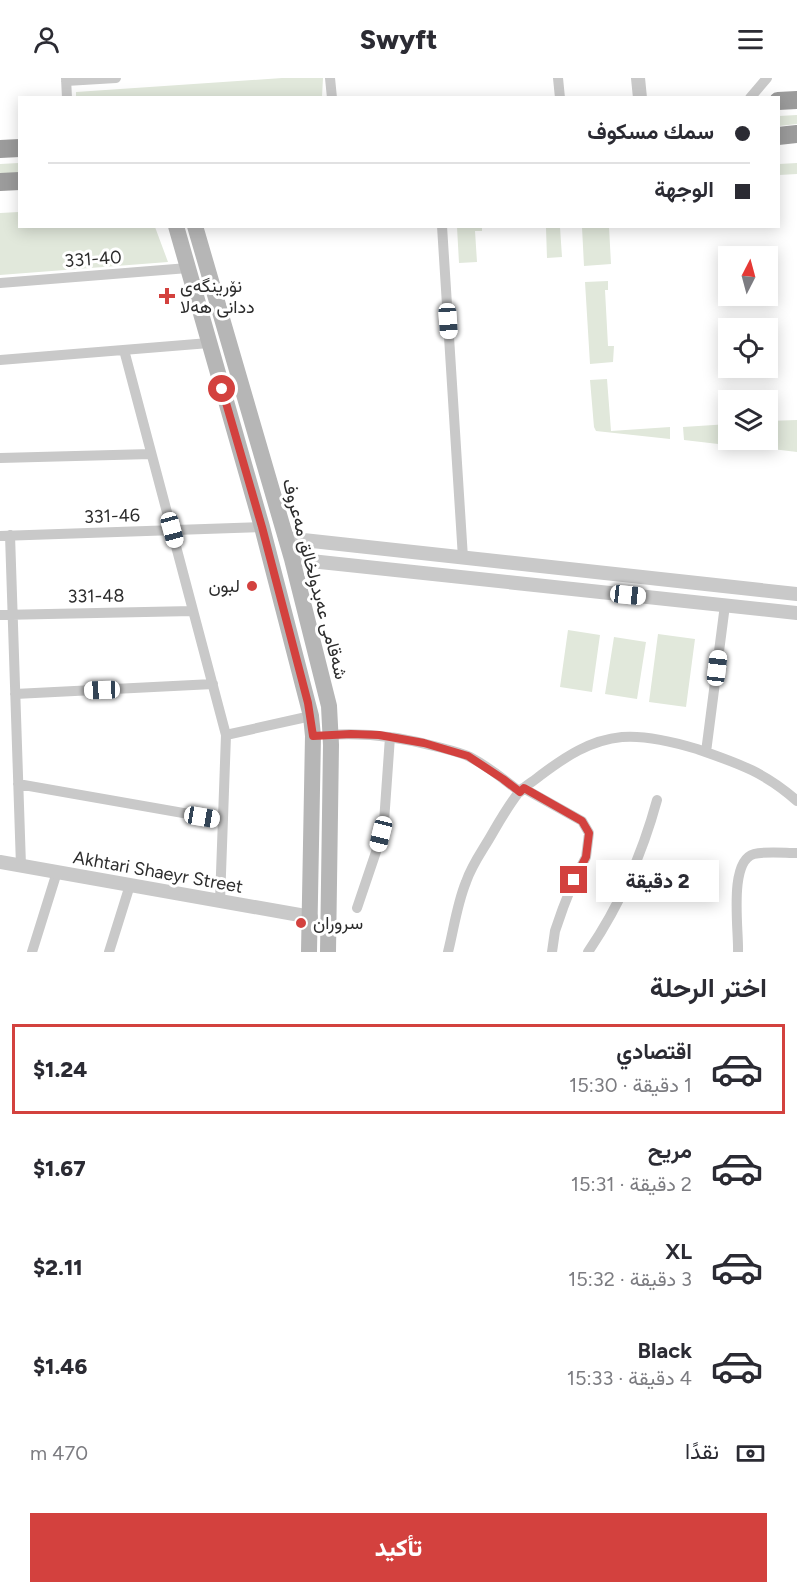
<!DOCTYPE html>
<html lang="ar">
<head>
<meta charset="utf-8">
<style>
  :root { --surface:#fff; --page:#f7f7f7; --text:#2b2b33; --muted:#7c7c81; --line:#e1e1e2; --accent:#d3413e }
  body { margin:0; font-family:Figtree,Vazirmatn,sans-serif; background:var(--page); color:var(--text); direction:rtl; height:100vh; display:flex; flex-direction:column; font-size:22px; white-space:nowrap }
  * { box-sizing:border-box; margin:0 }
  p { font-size:20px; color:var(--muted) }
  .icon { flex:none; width:33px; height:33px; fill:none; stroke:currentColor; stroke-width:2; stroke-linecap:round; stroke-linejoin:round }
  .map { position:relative; height:874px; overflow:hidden; direction:ltr }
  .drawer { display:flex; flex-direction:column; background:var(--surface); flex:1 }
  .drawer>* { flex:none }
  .top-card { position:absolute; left:18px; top:18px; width:762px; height:132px; border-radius:0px; box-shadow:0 3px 15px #0003; direction:rtl; display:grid; align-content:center; height:132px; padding:0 30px; background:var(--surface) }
  .needle { width:39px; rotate:6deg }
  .fabs { position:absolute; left:718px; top:168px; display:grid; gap:12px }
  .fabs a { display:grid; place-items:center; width:60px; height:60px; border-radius:0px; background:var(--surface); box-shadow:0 3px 15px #0003; font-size:30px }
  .end { position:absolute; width:27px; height:27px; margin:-14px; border:8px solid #d3413e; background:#fff; box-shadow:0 0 0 3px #fff }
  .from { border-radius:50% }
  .bubble { position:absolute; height:42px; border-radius:0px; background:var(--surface); box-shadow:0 3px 15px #0003; font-size:20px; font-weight:800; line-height:42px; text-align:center; direction:rtl }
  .car { position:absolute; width:18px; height:36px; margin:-18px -9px; border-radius:8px; box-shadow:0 0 4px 2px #0007; background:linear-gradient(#fff 24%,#345 0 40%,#fff 0 76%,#345 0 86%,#fff 0) }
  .top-card b { display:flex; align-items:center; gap:21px; height:57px; font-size:22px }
  .top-card b+b { border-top:2px solid var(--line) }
  .top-card i { width:15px; height:15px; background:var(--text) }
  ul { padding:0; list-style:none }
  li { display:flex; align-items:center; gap:18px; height:90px; margin:0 12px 9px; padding:0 18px; border:3px solid transparent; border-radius:0px }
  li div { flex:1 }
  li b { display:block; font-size:22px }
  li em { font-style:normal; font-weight:800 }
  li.on { border-color:var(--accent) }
  li>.icon { width:54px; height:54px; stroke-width:1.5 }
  h2 { padding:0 30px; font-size:27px; line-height:72px }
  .pay { display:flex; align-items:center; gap:15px; height:66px; padding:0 30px; font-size:22px }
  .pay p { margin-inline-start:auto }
  .action { display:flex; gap:12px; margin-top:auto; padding:12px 30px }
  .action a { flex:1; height:69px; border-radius:0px; background:var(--accent); color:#fff; font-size:24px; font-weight:800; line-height:69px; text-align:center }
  header { display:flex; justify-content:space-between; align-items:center; height:78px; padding:0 30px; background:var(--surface); font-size:27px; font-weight:800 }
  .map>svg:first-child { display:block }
  .green { fill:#e1e8db }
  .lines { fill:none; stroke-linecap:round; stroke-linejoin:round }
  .minor { stroke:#c9c9c9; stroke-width:10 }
  .tertiary { stroke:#c9c9c9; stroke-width:14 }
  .secondary { stroke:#b6b6b6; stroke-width:16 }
  .trunk { stroke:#9c9c9c; stroke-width:18 }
  .route { stroke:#d3413e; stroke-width:8 }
  .poi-dot { fill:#d3413e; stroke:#fff; stroke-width:2 }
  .labels { text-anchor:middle; stroke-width:6; stroke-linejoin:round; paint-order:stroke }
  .street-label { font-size:18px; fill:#2c2c2c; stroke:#fff }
  .poi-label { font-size:18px; fill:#2c2c2c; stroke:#fff; text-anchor:start }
</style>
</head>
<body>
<header><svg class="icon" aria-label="menu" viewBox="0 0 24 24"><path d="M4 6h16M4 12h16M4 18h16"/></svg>Swyft<svg class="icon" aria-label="person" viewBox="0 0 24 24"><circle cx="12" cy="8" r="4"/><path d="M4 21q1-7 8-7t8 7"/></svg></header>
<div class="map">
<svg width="797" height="874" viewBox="0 0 797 874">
  <rect width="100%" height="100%" fill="#fff"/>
  <path class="green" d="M282,0h41l-1,19 -246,1v-6z
    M797,37v9l-18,2v-10z
    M19,85v10l-19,1v-10z
    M797,85v11l-18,1v-11z
    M19,134l1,14 135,1 13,35 -168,13v-62z
    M457,149h25v4h-7l2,31 -18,1z
    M539,149h21l2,30 -15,1 -1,-30z
    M582,149h27l2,37 -27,2z
    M608,203v9h-3l3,56h6l-1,16 -23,2 -5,-82z
    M607,301l4,52 59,-4v12l-74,-8 -2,-4 -4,-47z
    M797,342v32l-40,-5 -1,-7h12v-19z
    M729,346v16h15v7l-60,-7 -1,-13z
    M568,552l32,5 -8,57 -32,-5z
    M658,556l37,5 -9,68 -37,-5z
    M614,559l32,5 -9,57 -32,-5z"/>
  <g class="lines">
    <path class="minor" d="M66,0l1,20
      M330,0l2,20
      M558,0l2,20
      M66,3l50,-3
      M750,20l17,-20
      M442,148l21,332
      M0,205l188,-15
      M124,272l102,385 -6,166
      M0,282l209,-17
      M0,380l151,-4
      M10,457l11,331
      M0,458l262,-9
      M0,537l193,-4
      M15,616l198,-10
      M226,657l85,-19
      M327,657c38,-3 75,2 111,12 11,3 22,5 32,10 17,9 34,22 50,35
      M706,674l19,-147
      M18,706l205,36
      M523,710l59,33 7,12 -3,24 -12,23 -11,28 -8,23 -3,21
      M357,830l21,-62 6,-24 6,-85
      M32,874l25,-80
      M109,874l21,-67
      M448,874c6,-24 9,-48 18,-70 6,-18 17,-32 26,-48 8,-14 17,-29 27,-42 6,-6 15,-11 22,-17 24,-18 49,-35 81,-38 25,-2 52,5 75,12 40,14 68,23 100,52
      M588,874c32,-47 54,-97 69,-152
      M738,874c1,-21 -10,-91 16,-98 11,-3 31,-1 43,-1"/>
    <path class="tertiary" d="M638,0l2,20
      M285,460l512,56
      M292,481l505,54
      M0,784l311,55"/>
    <path class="secondary" d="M176,148l86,301 49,189 2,20 -4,216
      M195,148l97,333 37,147 2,39 -3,207"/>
    <path class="trunk" d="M778,23l19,-1
      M778,58l19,-2
      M0,71l20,-1
      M0,104l20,-1"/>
  </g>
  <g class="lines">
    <path class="route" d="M222,311l40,138 46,176 5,33 38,-2 28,1 45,8 44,13 35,23 17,13 4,-4 58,33 7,12 -3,24 -12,23"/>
  </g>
  <g class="poi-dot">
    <path d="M164 209h6v6h6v6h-6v6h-6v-6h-6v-6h6z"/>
    <circle cx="252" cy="508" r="6"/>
    <circle cx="301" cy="845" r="6"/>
  </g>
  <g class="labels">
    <g class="street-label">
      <text transform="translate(93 181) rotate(-4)" y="6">331-40</text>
      <text transform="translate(112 438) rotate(-2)" y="6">331-46</text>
      <text transform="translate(315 501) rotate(75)" y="6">شەقامی عەبدولخالق مەعروف</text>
      <text transform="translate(96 518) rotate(-1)" y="6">331-48</text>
      <text transform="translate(158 794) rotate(10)" y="6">Akhtari Shaeyr Street</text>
    </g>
    <g class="poi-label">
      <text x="180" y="214">نۆرینگەی<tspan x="180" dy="21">ددانی هەلا</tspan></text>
      <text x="240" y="514" text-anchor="end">لبون</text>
      <text x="313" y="851">سروران</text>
    </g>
  </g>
</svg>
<div class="fabs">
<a><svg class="needle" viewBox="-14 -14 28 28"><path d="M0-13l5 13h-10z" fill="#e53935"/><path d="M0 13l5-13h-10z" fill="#7c7c81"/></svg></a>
<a><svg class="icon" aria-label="locate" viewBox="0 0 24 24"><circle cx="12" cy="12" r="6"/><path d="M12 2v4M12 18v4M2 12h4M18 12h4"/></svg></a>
<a><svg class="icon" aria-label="layers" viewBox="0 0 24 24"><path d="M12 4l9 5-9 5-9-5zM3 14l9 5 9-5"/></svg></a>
</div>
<i class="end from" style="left:222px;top:311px"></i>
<i class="end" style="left:574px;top:802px"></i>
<div class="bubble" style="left:596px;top:782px;width:123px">2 دقيقة</div>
<i class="car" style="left:448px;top:243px;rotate:176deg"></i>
<i class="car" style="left:172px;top:452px;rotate:165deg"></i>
<i class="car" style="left:628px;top:517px;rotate:96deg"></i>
<i class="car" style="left:717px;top:590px;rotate:7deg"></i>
<i class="car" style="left:102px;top:612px;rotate:268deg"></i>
<i class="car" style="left:202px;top:739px;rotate:100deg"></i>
<i class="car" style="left:381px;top:756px;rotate:194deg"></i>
<div class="top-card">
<b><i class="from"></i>سمك مسكوف</b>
<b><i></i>الوجهة</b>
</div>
</div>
<section class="drawer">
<h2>اختر الرحلة</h2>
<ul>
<li class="on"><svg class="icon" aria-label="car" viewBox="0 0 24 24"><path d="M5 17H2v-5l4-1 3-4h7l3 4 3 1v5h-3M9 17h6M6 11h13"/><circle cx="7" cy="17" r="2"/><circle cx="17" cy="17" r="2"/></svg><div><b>اقتصادي</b><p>1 دقيقة · 15:30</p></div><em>$1.24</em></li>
<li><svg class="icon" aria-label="car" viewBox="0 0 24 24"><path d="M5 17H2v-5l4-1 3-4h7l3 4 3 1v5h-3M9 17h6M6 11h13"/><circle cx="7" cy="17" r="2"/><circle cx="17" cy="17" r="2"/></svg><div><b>مريح</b><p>2 دقيقة · 15:31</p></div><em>$1.67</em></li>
<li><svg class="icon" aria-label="car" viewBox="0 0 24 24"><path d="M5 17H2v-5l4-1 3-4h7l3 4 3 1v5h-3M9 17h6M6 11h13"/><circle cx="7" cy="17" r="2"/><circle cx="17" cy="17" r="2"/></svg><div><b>XL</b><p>3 دقيقة · 15:32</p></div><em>$2.11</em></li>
<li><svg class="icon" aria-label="car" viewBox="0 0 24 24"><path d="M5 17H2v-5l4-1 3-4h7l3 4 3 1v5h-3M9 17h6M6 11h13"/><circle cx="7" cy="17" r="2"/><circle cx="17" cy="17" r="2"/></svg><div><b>Black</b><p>4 دقيقة · 15:33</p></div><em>$1.46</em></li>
</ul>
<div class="pay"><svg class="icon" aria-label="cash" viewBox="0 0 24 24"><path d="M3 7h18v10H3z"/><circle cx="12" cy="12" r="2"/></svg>نقدًا<p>470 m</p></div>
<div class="action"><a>تأكيد</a></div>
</section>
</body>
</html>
